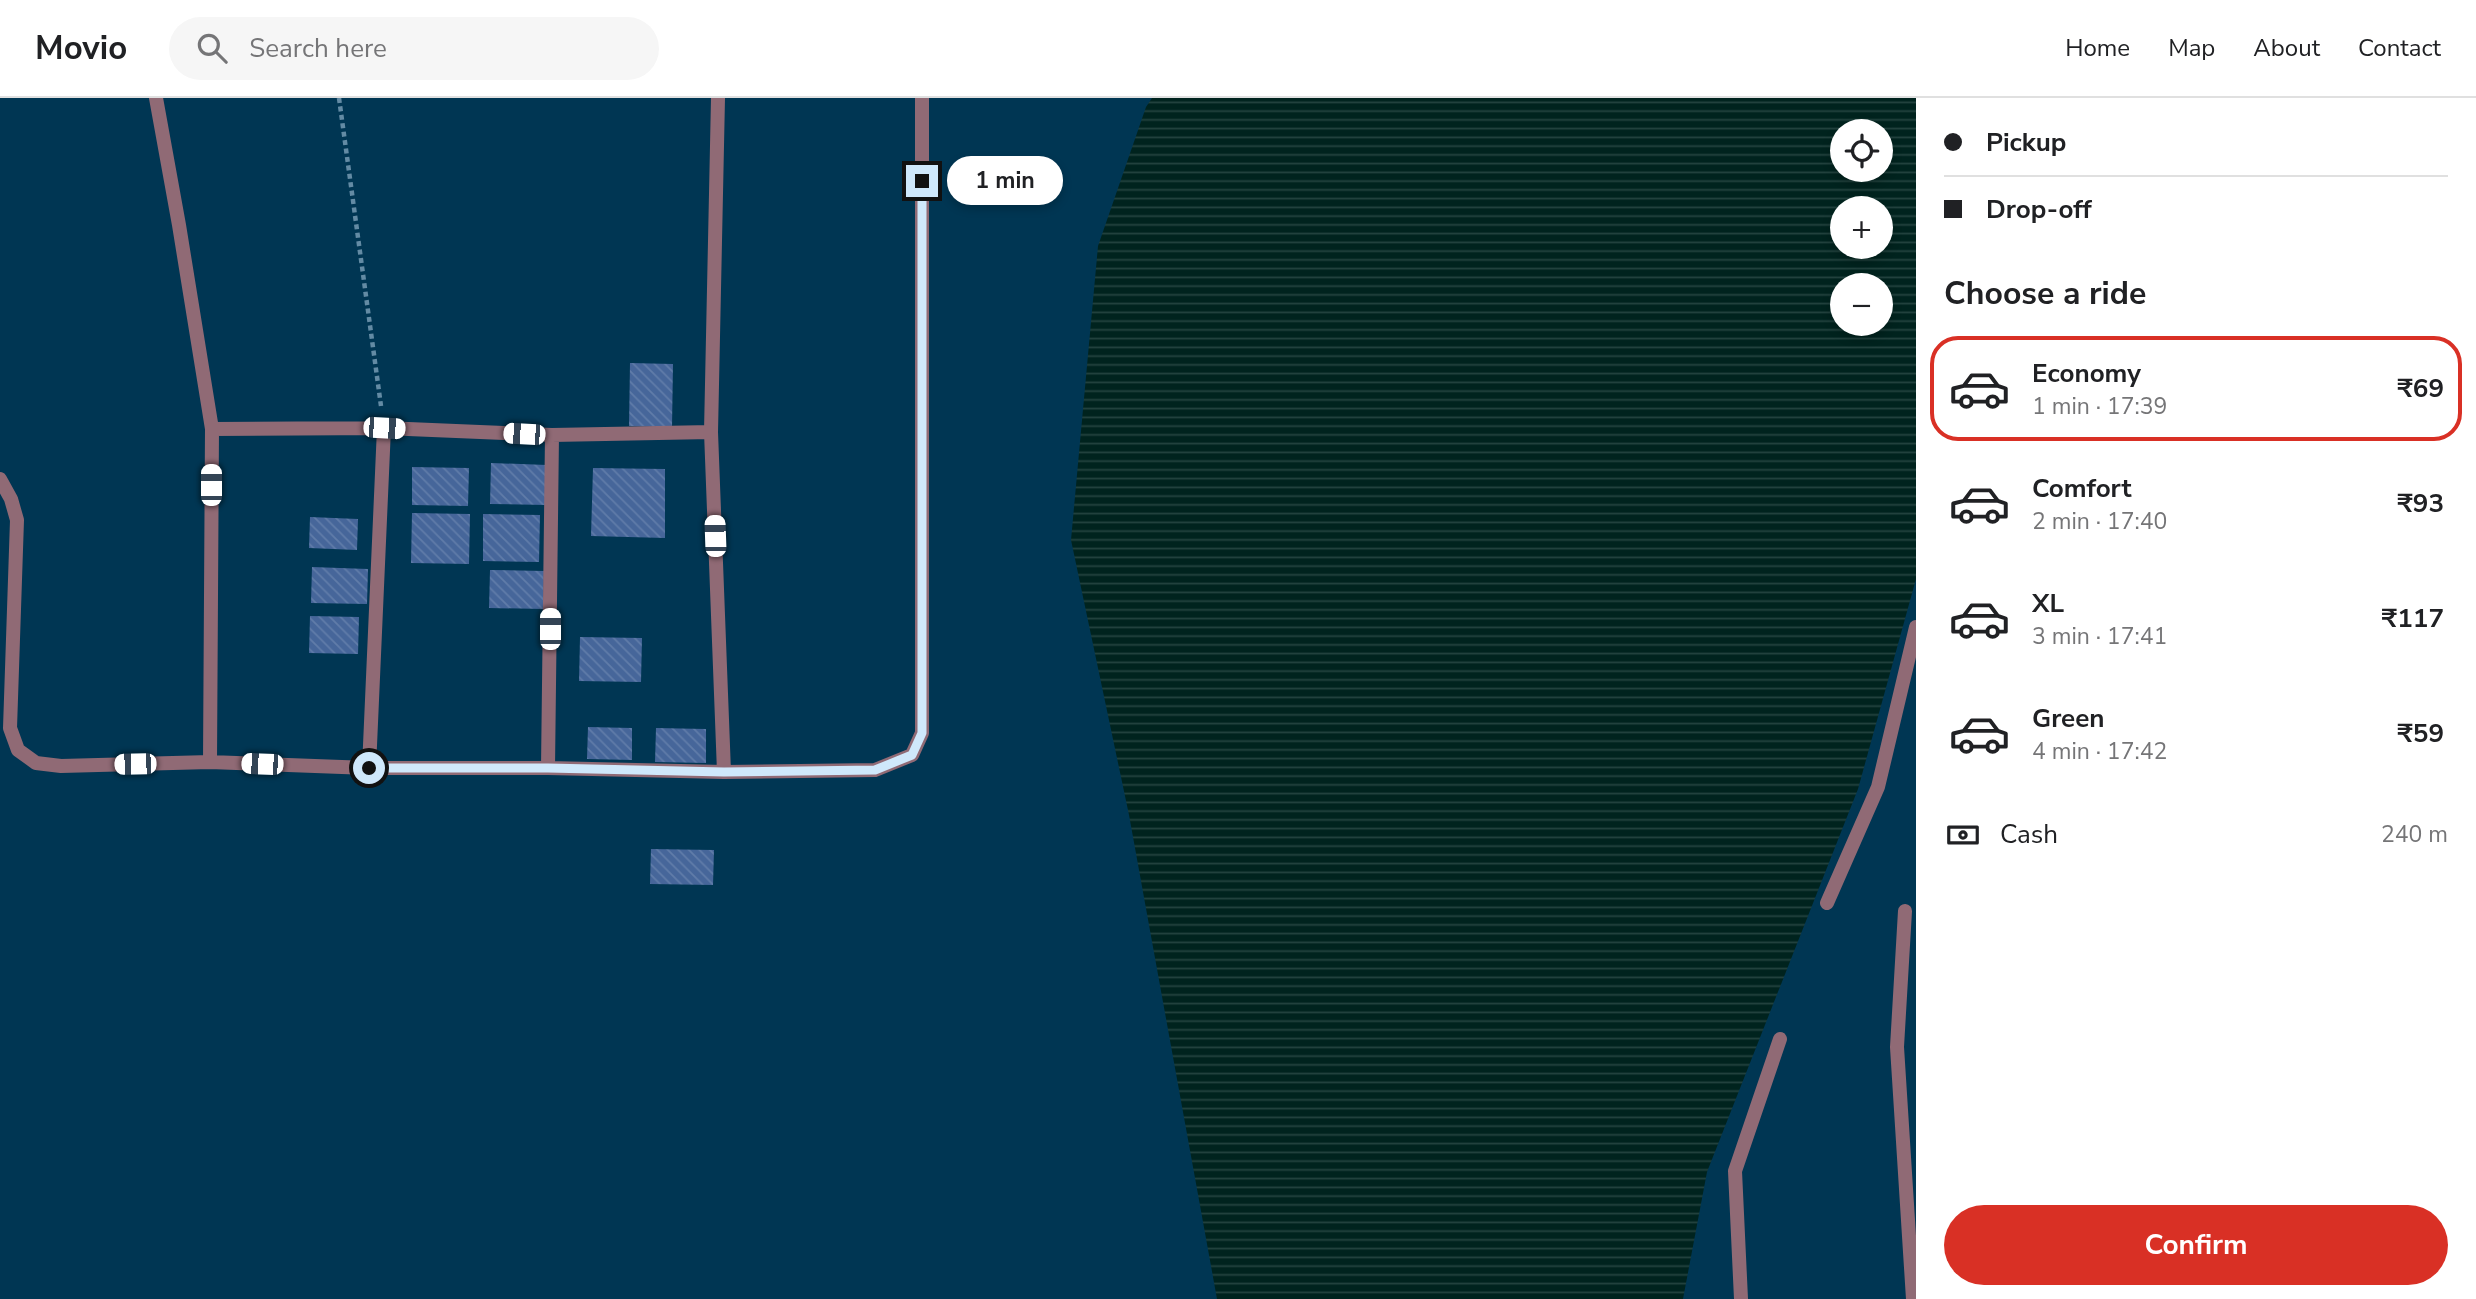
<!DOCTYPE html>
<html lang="en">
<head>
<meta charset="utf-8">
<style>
  :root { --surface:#fff; --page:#f6f6f6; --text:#202124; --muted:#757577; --line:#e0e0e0; --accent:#d93025 }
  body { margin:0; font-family:"Nunito Sans",sans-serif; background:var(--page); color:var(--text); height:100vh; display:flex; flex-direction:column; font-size:26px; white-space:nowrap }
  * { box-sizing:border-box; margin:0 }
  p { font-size:23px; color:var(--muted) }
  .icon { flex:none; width:38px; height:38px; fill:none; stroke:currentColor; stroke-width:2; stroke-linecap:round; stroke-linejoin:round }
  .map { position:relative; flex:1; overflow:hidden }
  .drawer { display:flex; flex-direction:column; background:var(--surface); width:560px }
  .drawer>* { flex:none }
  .guide { display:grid; align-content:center; height:154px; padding:0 28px; background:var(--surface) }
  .tools { position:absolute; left:1830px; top:21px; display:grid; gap:14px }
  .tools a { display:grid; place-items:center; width:63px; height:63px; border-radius:50%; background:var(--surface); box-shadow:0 4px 10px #0003; font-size:35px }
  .end { position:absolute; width:32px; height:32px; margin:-16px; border:9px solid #cfe8fb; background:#111; box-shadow:0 0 0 4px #111 }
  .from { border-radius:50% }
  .bubble { position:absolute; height:49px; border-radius:24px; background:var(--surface); box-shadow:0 4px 10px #0003; font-size:23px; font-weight:700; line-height:49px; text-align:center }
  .car { position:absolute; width:21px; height:42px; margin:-21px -10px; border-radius:9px; box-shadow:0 0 5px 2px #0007; background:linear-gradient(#fff 24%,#345 0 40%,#fff 0 76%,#345 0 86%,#fff 0) }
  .guide b { display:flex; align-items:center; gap:24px; height:66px; font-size:26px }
  .guide b+b { border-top:2px solid var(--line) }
  .guide i { width:18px; height:18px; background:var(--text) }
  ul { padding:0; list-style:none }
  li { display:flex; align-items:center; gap:21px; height:105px; margin:0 14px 10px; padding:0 14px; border:4px solid transparent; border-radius:28px }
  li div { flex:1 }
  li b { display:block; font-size:26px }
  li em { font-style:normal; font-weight:700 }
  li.on { border-color:var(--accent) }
  li>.icon { width:63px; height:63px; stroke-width:1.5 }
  h2 { padding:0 28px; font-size:32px; line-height:84px }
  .pay { display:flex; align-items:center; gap:18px; height:77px; padding:0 28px; font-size:26px }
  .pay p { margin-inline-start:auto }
  .primary-button { display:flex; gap:14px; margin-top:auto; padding:14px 28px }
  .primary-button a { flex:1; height:80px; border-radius:42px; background:var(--accent); color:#fff; font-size:28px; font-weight:700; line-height:80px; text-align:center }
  header { display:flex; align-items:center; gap:42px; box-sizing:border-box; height:98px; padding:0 35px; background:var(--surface); border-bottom:2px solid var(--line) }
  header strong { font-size:33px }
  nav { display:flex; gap:38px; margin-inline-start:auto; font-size:24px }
  .search { width:490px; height:63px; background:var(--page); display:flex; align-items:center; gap:18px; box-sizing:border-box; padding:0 24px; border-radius:38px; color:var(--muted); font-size:26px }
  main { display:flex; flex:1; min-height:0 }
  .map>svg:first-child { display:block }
  .water { fill:url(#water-rules); fill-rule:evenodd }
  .building { fill:url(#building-back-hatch) }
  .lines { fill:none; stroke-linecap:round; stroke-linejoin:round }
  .path { stroke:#638ba4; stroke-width:4.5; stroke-dasharray:5 3.5; stroke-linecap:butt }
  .minor { stroke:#906a75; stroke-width:14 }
  .route { stroke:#cfe8fb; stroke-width:9 }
</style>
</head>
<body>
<header>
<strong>Movio</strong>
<div class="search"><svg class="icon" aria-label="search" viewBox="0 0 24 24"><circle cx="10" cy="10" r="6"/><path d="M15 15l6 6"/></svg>Search here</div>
<nav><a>Home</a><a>Map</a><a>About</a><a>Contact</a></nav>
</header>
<main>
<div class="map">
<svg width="1916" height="1201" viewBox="0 0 1916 1201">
  <defs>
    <pattern id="water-rules" width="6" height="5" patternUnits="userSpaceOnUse" patternTransform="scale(1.75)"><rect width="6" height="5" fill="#00231e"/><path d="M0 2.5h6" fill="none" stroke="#244340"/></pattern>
    <pattern id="building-back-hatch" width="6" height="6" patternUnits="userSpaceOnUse" patternTransform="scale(1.75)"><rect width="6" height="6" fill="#46669a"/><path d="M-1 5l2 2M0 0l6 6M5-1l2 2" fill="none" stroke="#607ca9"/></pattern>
  </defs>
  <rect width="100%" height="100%" fill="#003653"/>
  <path class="water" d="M1152,0h764v481l-58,210 -151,383 -24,127h-466l-88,-484 -58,-275 27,-294 48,-139zM1843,33h38v39h-38zM1843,110h38v39h-38zM1843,187h38v39h-38z"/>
  <path class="building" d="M630,265l43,1 -1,63 -43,-1z
    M491,365l56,2 -1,40 -56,-1z
    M412,369l57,1 -1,38 -56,-1z
    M593,370l72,1v69l-74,-2z
    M412,415l58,1 -1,50 -58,-1z
    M483,416l57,1 -1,47 -56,-1z
    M310,419l48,2 -1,31 -48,-2z
    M312,469l56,2 -1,35 -56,-1z
    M490,472l54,1 -1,38 -54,-1z
    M310,518l49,1 -1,37 -49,-1z
    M580,539l62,1 -1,44 -62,-1z
    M588,629l44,1v32l-45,-1z
    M656,630l50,1v34l-51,-1z
    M651,751l63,1 -1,35 -63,-1z"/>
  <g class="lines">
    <path class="path" d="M339,0l42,308"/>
    <path class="minor" d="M156,0l23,127 33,204
      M718,0l-7,334 13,340
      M0,381l11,20 6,21 -7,208 8,22 18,13 25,3 149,-4 159,6h179l176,4 151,-2 37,-15 10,-22v-635
      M210,664l2,-333 172,-1 168,7 159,-3
      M369,670l15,-340
      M548,670l4,-333
      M1827,805l51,-116 38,-160
      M1905,813l-8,136 16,252
      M1741,1201l-6,-128 45,-132"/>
  </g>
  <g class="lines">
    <path class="route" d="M369,670h179l176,4 151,-2 37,-15 10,-22v-552"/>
  </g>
</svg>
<div class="tools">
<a><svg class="icon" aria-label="locate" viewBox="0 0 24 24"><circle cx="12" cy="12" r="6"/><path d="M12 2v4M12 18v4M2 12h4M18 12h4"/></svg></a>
<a>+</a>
<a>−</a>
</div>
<i class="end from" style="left:369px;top:670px"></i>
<i class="end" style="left:922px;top:83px"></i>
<div class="bubble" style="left:947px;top:58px;width:116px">1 min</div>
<i class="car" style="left:384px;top:330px;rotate:93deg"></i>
<i class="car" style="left:524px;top:336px;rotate:273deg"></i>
<i class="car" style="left:211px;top:387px;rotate:0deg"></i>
<i class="car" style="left:715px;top:438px;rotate:358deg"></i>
<i class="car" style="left:550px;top:531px;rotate:0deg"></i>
<i class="car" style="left:135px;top:666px;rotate:269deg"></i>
<i class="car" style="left:262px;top:666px;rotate:272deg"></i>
</div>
<section class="drawer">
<div class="guide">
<b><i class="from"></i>Pickup</b>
<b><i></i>Drop-off</b>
</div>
<h2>Choose a ride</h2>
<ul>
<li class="on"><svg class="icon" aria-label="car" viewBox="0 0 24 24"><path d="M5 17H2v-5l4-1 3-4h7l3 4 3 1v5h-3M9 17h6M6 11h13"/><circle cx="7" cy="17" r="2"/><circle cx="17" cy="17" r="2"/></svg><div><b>Economy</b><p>1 min · 17:39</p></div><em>₹69</em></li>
<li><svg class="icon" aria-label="car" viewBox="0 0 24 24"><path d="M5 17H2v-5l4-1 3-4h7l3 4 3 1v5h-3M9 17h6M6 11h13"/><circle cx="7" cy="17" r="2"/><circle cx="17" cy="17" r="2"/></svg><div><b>Comfort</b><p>2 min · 17:40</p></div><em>₹93</em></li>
<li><svg class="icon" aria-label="car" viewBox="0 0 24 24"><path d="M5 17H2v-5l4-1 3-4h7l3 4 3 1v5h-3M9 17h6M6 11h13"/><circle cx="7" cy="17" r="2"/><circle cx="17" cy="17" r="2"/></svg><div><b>XL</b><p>3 min · 17:41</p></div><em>₹117</em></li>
<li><svg class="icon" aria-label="car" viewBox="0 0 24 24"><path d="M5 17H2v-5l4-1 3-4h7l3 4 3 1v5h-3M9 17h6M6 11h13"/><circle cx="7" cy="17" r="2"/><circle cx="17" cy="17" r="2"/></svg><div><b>Green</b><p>4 min · 17:42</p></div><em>₹59</em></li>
</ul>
<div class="pay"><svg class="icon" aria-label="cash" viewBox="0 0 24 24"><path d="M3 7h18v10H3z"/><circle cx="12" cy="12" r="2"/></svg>Cash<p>240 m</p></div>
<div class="primary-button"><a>Confirm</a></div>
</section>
</main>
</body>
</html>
